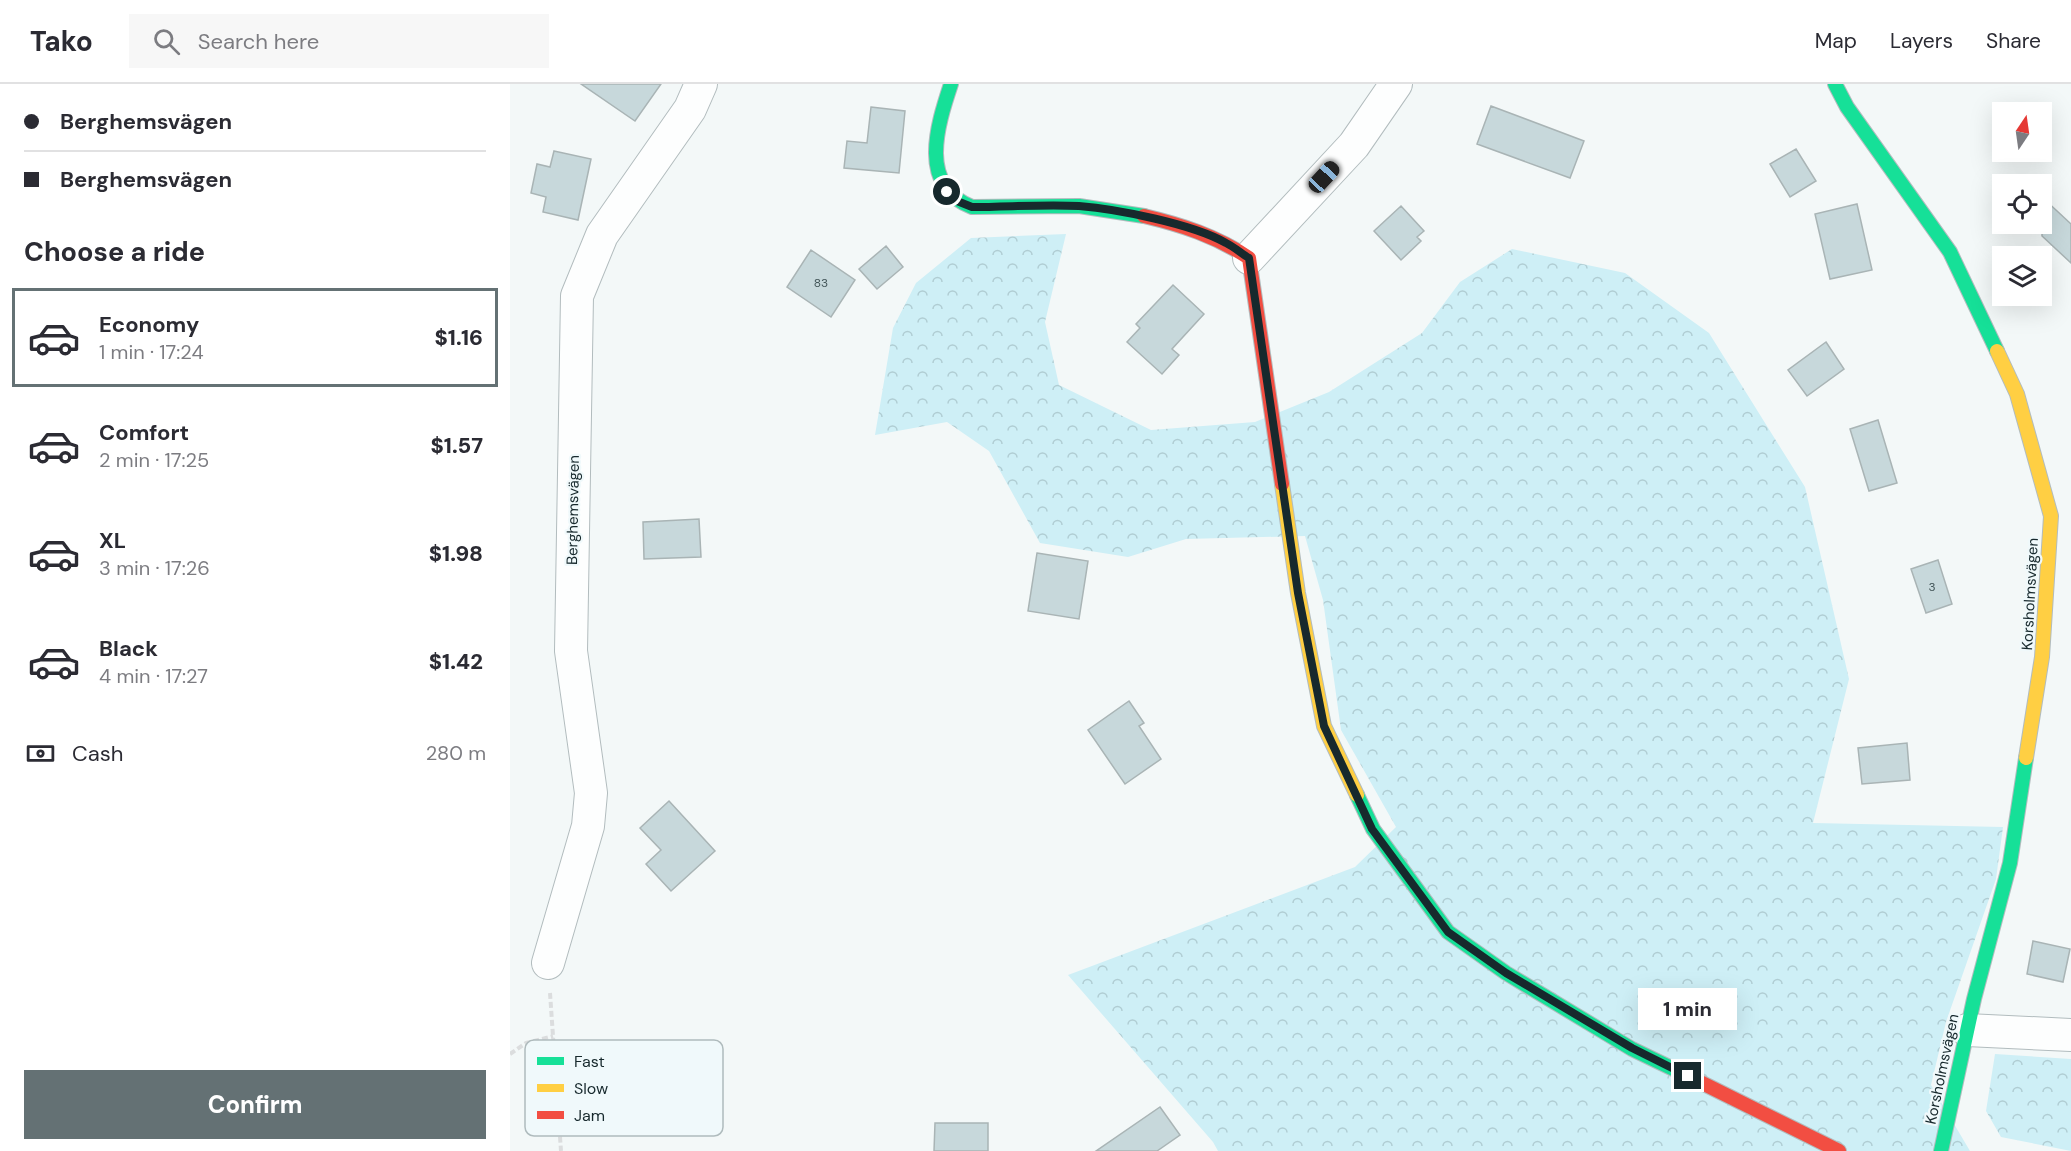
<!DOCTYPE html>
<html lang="en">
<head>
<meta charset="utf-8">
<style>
  :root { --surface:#fff; --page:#f7f7f7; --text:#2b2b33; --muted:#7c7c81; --line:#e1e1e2; --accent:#647174 }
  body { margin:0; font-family:"DM Sans",sans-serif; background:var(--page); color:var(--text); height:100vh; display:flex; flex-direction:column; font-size:22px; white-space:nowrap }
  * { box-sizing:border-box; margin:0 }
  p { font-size:20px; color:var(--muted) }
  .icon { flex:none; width:33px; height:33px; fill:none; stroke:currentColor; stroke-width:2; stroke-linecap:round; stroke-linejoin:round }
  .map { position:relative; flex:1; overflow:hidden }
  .drawer { display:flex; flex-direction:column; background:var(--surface); width:510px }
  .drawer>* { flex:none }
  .guide { display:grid; align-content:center; height:132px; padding:0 24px; background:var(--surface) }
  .needle { width:39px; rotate:13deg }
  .tools { position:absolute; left:1482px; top:18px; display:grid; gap:12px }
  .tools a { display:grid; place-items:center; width:60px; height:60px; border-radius:0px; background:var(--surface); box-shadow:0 6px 24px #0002; font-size:30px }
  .end { position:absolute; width:27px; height:27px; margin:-14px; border:8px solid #17292d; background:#fff; box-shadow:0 0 0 3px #fff }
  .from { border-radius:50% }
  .bubble { position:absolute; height:42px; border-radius:0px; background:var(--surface); box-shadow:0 6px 24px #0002; font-size:20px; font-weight:800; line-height:42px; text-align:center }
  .car { position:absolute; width:18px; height:36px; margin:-18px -9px; border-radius:8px; box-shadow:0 0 4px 2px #0007; background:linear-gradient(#222 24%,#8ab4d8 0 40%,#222 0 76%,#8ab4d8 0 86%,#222 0) }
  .guide b { display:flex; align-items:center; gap:21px; height:57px; font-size:22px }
  .guide b+b { border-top:2px solid var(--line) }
  .guide i { width:15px; height:15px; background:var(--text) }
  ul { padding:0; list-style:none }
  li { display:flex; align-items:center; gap:18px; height:99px; margin:0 12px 9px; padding:0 12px; border:3px solid transparent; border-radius:0px }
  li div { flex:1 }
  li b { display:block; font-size:22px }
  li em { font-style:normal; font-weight:800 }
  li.on { border-color:var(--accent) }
  li>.icon { width:54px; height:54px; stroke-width:1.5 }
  h2 { padding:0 24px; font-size:27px; line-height:72px }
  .pay { display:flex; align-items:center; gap:15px; height:66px; padding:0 24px; font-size:22px }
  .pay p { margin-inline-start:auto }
  .primary-button { display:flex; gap:12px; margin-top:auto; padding:12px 24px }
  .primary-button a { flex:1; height:69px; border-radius:0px; background:var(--accent); color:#fff; font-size:24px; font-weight:800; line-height:69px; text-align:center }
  header { display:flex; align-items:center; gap:36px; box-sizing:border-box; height:84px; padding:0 30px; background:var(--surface); border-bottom:2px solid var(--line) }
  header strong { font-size:28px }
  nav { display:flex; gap:33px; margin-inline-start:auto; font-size:21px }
  .search { width:420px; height:54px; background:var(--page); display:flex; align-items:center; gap:15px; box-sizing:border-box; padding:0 21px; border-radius:0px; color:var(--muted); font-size:22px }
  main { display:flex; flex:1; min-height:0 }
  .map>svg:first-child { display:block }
  .forest { fill:url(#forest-crowns) }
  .building { fill:#c7d8db; stroke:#a9b4b5; stroke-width:1.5 }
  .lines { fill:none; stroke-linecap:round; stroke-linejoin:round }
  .street-casing { stroke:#b2bcbe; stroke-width:34 }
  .fast-casing { stroke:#b2bcbe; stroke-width:16 }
  .slow-casing { stroke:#b2bcbe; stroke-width:16 }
  .jam-casing { stroke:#b2bcbe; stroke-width:16 }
  .path { stroke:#dbddde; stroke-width:4; stroke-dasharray:6 3; stroke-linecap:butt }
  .street { stroke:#fdfefe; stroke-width:32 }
  .fast { stroke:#16e098; stroke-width:14 }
  .slow { stroke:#ffcf43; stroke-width:14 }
  .jam { stroke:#f24e42; stroke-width:14 }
  .route { stroke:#17292d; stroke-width:8 }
  .labels { text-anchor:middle; stroke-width:4.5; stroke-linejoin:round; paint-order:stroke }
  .number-label { font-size:12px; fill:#435558 }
  .street-label { font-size:15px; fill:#17292d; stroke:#f0f9fb }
  .key { fill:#f0f9fb; stroke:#afbbbd; stroke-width:1.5 }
  .key-label { font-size:16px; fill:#17292d }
</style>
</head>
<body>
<header>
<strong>Tako</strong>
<div class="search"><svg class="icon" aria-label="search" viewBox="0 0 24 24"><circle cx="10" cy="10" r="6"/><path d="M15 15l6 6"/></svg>Search here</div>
<nav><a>Map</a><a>Layers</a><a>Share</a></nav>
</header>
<main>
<section class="drawer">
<div class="guide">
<b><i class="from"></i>Berghemsvägen</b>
<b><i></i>Berghemsvägen</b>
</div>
<h2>Choose a ride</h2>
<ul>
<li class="on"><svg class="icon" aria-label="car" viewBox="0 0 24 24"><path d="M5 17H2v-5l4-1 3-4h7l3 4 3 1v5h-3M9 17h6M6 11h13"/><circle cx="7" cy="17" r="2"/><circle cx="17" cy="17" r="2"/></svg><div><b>Economy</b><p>1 min · 17:24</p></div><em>$1.16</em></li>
<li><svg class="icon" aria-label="car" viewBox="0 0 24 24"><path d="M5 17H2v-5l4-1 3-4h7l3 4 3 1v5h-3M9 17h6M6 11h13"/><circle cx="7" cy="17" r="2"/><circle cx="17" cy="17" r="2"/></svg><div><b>Comfort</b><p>2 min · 17:25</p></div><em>$1.57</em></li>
<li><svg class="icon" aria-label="car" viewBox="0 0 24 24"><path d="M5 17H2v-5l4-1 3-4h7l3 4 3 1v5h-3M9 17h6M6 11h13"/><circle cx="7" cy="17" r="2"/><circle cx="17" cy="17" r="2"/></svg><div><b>XL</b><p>3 min · 17:26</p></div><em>$1.98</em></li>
<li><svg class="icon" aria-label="car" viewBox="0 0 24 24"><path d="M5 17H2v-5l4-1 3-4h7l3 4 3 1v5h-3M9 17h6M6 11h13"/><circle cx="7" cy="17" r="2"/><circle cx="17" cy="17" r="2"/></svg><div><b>Black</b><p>4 min · 17:27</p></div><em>$1.42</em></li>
</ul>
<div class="pay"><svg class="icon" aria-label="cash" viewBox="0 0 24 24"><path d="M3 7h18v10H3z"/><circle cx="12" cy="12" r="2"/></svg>Cash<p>280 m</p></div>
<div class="primary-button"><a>Confirm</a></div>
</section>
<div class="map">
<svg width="1561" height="1067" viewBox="0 0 1561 1067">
  <defs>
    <pattern id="forest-crowns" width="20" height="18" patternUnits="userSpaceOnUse" patternTransform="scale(1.5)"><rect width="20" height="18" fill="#ceeff6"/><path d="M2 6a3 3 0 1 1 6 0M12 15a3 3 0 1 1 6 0" fill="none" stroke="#b0cdd3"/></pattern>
  </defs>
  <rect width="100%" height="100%" fill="#f3f8f8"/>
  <path class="forest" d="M556,150l-21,88 14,63 92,45 104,-8 74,-30 93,-59 38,-51 52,-33 113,24 84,60 96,154 44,192 -36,144 190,4 -7,52 -50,143 -15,63 39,66h-752l-5,-9 -145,-167 287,-108 41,-40 -55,-97 -18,-130 -18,-64 -119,3 -58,18 -88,-14 -51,-92 -42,-29 -72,13 18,-107 23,-45 55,-45z
    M1485,970l76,5v92l-70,-14 -15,-26z"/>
  <path class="building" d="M71,0h80l-26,37z
    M981,22l93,35 -14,37 -93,-34z
    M361,23l34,4 -6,62 -55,-5 3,-27 20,2z
    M1286,65l20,32 -26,16 -20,-33z
    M44,67l37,8 -13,61 -35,-8 3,-15 -15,-4 6,-29 13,3z
    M1532,113l29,27v39l-29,-27z
    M1347,120l15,66 -42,9 -15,-65z
    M891,122l23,25 -7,6 4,4 -20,19 -27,-29z
    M376,162l17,21 -26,22 -18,-20z
    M301,166l44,30 -24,37 -44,-30z
    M663,201l31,29 -32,35 7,6 -17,19 -35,-32 13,-14 -4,-4z
    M1316,258l18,27 -37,27 -19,-26z
    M1368,336l19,63 -28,8 -19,-62z
    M189,435l2,38 -57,2 -1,-37z
    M527,469l51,8 -9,58 -51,-8z
    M1428,476l14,44 -26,9 -15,-44z
    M619,617l15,22 -5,3 22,33 -36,25 -37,-54z
    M1397,659l3,37 -48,4 -4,-36z
    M159,717l46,50 -44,40 -25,-27 15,-14 -21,-22z
    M1523,857l37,8 -7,33 -36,-8z
    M650,1023l20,28 -23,16h-61z
    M425,1039h53v28h-54z"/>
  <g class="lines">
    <g class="street-casing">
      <path id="street" d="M739,174l105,-113 42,-61
        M38,879l40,-137 3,-33 -20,-142 6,-355 25,-61 88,-126 11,-25
        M1457,946l104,5"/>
    </g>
    <g class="fast-casing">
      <path id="fast" d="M441,0c-14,42 -33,102 21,123l107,-1 65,10
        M1325,0l12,23 103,145 47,99
        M847,711l16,34 75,103 58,41 126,76 58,28
        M1431,1067l33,-152 36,-136 16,-105"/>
    </g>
    <g class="slow-casing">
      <path id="slow" d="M1487,267l20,43 34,122 -9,141 -16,101
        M772,400l16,109 26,133 33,69"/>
    </g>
    <g class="jam-casing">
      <path id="jam" d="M634,132c38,9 72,20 105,42l33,226
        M1180,993l149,74"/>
    </g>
    <path class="path" d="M40,909l11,158
      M0,970l16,-11 27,-7"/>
    <use href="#street" class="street"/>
    <use href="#fast" class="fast"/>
    <use href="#slow" class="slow"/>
    <use href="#jam" class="jam"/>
  </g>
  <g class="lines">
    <path class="route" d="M437,108l10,9 15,6c36,0 72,-3 107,-1 38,3 114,18 147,37 8,4 15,10 23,15l49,335 26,133 48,103 76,103 58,41 126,75 56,28"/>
  </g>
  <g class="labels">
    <g class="number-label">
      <text x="311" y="203">83</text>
      <text x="1422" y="507">3</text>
    </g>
    <g class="street-label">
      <text transform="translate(63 426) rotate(-89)" y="5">Berghemsvägen</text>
      <text transform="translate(1520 510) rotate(-87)" y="5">Korsholmsvägen</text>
      <text transform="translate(1432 985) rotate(-78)" y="5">Korsholmsvägen</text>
    </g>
  </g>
  <rect x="15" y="956" width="198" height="96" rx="9" class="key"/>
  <rect x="27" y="973" width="27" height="8" fill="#16e098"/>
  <rect x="27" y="1000" width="27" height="8" fill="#ffcf43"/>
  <rect x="27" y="1027" width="27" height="8" fill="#f24e42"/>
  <g class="key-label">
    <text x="64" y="983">Fast</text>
    <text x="64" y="1010">Slow</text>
    <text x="64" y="1037">Jam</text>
  </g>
</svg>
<div class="tools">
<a><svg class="needle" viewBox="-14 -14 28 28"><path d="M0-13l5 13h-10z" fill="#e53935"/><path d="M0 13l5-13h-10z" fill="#7c7c81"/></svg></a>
<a><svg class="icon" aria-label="locate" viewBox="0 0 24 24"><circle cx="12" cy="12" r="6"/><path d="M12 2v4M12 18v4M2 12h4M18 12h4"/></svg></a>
<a><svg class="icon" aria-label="layers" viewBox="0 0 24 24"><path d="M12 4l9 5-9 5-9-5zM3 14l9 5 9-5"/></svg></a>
</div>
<i class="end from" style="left:437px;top:108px"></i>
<i class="end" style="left:1178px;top:992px"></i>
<div class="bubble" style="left:1128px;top:904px;width:99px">1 min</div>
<i class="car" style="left:814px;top:93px;rotate:43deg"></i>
</div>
</main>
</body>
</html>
